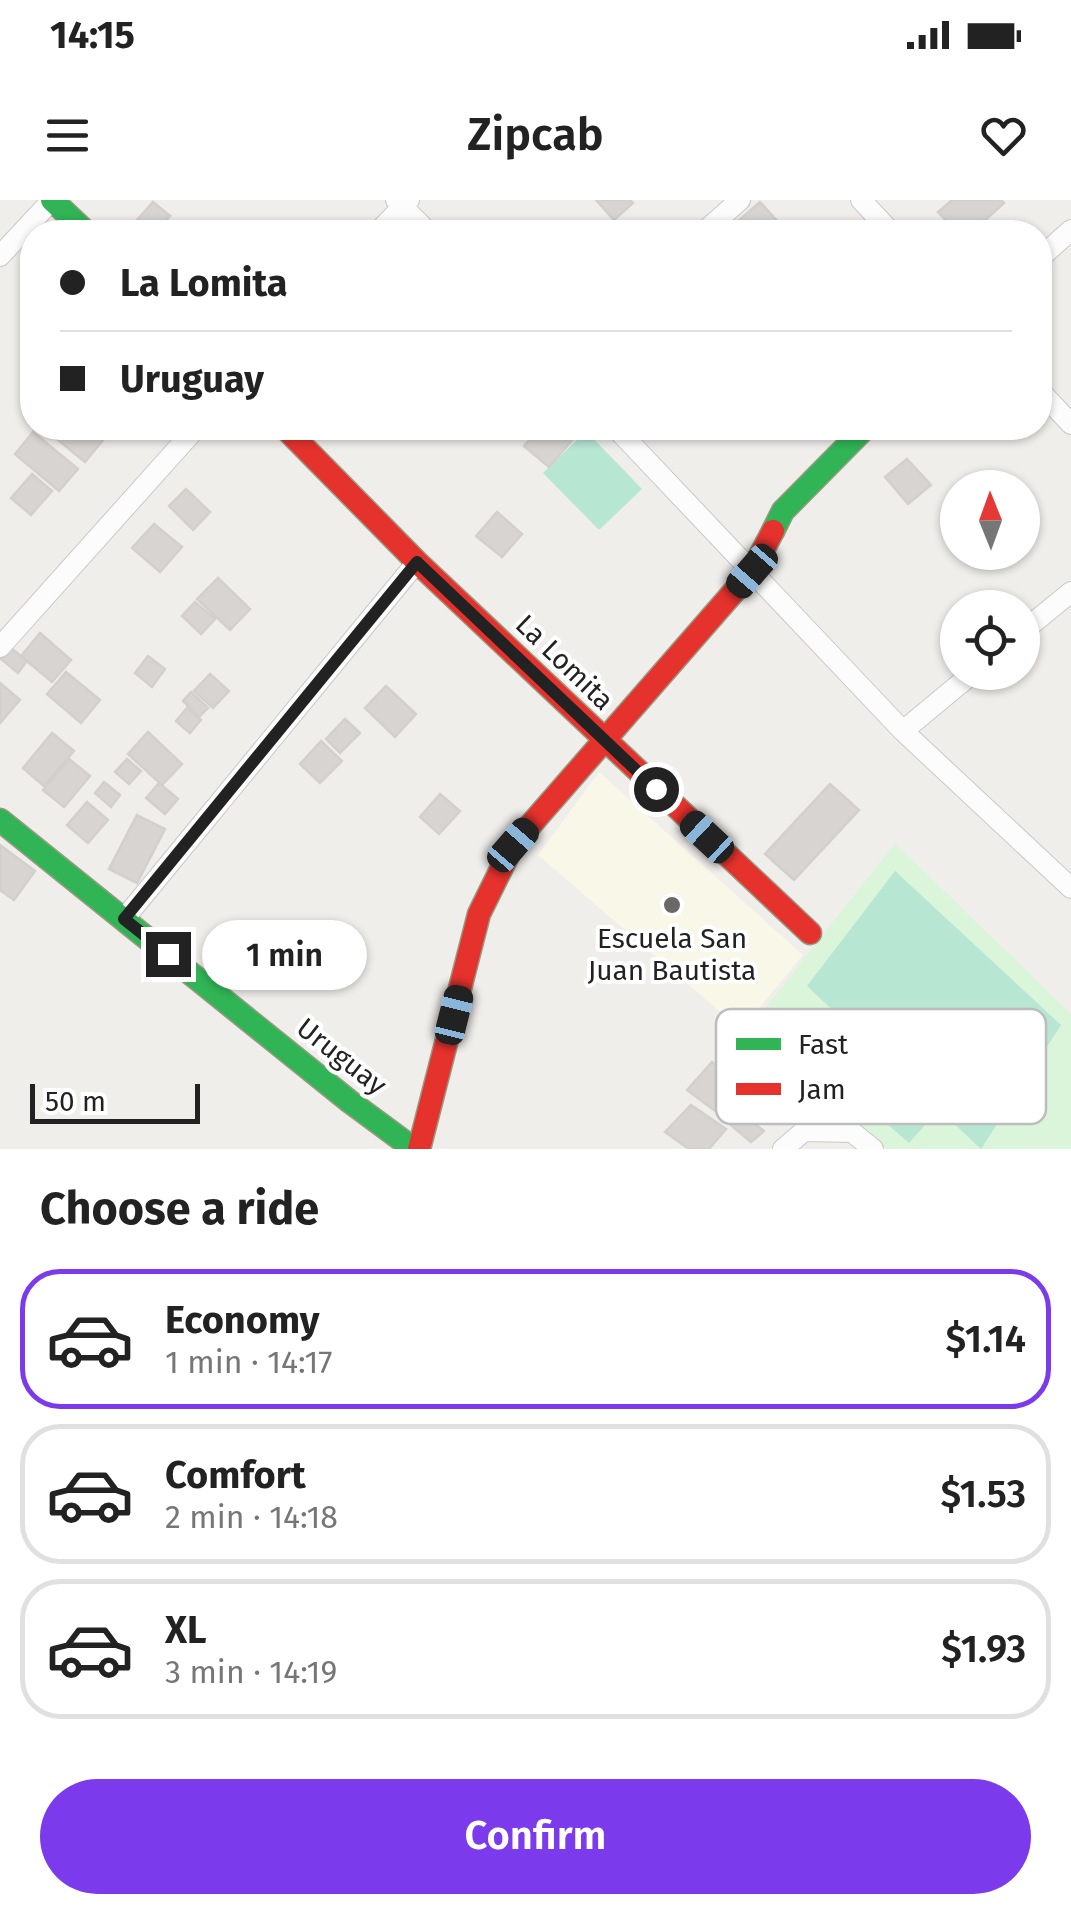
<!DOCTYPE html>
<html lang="en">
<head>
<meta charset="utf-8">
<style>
  :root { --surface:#fff; --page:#f2f2f2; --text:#222; --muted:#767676; --line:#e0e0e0; --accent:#7c3aed }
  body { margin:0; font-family:"Fira Sans",sans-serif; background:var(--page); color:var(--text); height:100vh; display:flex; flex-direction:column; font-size:38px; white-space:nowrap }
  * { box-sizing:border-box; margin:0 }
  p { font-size:32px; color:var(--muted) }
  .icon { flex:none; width:55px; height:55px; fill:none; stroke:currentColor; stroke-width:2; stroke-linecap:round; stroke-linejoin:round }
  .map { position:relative; height:949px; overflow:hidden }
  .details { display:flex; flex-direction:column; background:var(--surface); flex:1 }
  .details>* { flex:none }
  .guide { position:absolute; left:20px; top:20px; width:1032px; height:220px; border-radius:40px; box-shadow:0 2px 8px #0004; display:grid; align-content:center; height:220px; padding:0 40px; background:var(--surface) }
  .needle { width:65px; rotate:359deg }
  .controls { position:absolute; left:940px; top:270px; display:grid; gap:20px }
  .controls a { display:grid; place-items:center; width:100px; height:100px; border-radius:50%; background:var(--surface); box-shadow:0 2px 8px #0004; font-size:50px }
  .scale { position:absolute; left:30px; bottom:25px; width:170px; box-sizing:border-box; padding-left:10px; border:5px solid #222; border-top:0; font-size:28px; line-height:35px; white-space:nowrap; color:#222; -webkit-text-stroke:8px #fff; paint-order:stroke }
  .end { position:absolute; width:45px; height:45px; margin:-22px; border:12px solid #222; background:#fff; box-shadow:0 0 0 5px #fff }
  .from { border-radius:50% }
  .bubble { position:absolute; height:70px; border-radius:35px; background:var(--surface); box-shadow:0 2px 8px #0004; font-size:32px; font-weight:600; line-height:70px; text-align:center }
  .car { position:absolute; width:30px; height:60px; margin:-30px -15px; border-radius:12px; box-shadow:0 0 8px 2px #0007; background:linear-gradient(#222 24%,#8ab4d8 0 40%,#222 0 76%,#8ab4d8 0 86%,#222 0) }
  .guide b { display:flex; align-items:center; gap:35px; height:95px; font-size:38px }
  .guide b+b { border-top:2px solid var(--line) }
  .guide i { width:25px; height:25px; background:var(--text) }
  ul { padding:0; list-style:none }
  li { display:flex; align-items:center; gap:30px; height:140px; margin:0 20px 15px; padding:0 20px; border:5px solid var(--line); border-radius:40px }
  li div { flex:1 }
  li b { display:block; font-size:38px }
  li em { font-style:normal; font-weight:600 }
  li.on { border-color:var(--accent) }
  li>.icon { width:90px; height:90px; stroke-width:1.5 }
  h2 { padding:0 40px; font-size:45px; line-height:120px }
  .cta { display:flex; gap:20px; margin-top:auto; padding:20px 40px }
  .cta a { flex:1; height:115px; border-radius:60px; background:var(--accent); color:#fff; font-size:40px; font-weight:600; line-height:115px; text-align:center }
  .status { display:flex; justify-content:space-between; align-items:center; height:70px; padding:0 50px; background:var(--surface); direction:ltr }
  .status svg { height:28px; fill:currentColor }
  header { display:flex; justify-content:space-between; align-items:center; height:130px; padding:0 40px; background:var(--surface); font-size:45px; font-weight:600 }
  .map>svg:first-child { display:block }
  .education { fill:#f8f7e8 }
  .park { fill:#daf5da }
  .pitch { fill:#b7e6d2 }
  .building { fill:#d7d4d2; stroke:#d3d0cc; stroke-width:2.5 }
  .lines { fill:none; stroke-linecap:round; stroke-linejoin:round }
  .street-casing { stroke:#c9c8c7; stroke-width:22 }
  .fast-casing { stroke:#999a82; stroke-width:25 }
  .jam-casing { stroke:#999a82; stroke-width:25 }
  .street { stroke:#fdfcfc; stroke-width:20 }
  .fast { stroke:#30b455; stroke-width:22 }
  .jam { stroke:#e5322d; stroke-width:22 }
  .route { stroke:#222; stroke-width:12 }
  .poi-dot { fill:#6a6968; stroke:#fff; stroke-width:4 }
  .labels { text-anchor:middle; stroke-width:8; stroke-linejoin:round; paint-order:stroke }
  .street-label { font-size:28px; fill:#222; stroke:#fff }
  .poi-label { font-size:28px; fill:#222; stroke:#fff }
  .key { fill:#fff; stroke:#bdbdbd; stroke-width:2.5 }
  .key-label { font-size:28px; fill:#222 }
</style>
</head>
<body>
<div class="status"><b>14:15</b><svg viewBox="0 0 49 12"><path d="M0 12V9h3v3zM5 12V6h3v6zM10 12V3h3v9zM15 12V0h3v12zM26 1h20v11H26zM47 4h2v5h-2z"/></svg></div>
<header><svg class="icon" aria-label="menu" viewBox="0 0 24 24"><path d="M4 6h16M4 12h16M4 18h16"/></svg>Zipcab<svg class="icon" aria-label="heart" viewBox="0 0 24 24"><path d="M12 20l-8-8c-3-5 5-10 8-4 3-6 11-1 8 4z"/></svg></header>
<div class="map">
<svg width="1071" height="949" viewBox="0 0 1071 949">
  <rect width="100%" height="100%" fill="#f0eeeb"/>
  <path class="education" d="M599,572l204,183 -62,75 -203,-175z"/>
  <path class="park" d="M895,643l176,171v135h-184l-142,-115z"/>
  <path class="pitch" d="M586,231l56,58 -43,41 -56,-57z
    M895,671l166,154 -80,124 -174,-163z
    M888,873l47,41 -26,29 -47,-41z"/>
  <path class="building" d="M596,0h34l3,3 -19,17z
    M952,0h49l3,3 -32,29h-15l-19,-20z
    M153,2l17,14 -14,16 -19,-12z
    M760,2l27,30h-55l-3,-3z
    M58,228h42l8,6 -23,28 -33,-27z
    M540,228h39l2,2 -32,37 -25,-21z
    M33,232l45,37 -19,22 -44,-37z
    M907,259l24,26 -23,19 -23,-27z
    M32,274l20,17 -21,24 -20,-17z
    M186,289l24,23 -17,18 -24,-24z
    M497,312l25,22 -20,23 -26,-21z
    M154,324l28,23 -22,25 -28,-24z
    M218,378l32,31 -20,21 -33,-31z
    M195,402l20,17 -14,15 -19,-18z
    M40,433l31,27 -19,22 -31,-26z
    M11,448l16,13 -9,12 -17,-14z
    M148,456l17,13 -13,18 -17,-14z
    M66,472l34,28 -19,23 -34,-29z
    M210,474l19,17 -16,17 -19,-17z
    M0,483l20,17 -20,23z
    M386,486l30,28 -21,23 -30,-29z
    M191,492l17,16 -9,9 -16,-16z
    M187,508l14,12 -11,13 -14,-12z
    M345,519l15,14 -20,20 -14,-14z
    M148,532l34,32 -20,21 -34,-31z
    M52,533l22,18 -30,35 -21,-18z
    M321,541l21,20 -22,22 -20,-19z
    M69,559l21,17 -26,31 -21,-17z
    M127,559l14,12 -12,13 -14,-12z
    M104,582l16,13 -9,12 -16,-14z
    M159,583l19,16 -13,15 -19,-16z
    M830,584l29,26 -65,70 -29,-26z
    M440,594l20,17 -21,23 -19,-17z
    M87,602l21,18 -20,23 -21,-18z
    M137,615l28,14 -28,54 -28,-14z
    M0,645l35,26 -21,29 -14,-10z
    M712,862l35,32 -25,22 -35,-26z
    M691,905l35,24 -17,20h-20l-24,-17z
    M737,910l27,21 -13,11 -25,-21z"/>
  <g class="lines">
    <g class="street-casing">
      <path id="street" d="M396,0l32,32
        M861,0l30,32
        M378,32l31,-32
        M704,32l36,-32
        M0,56l52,-56
        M1040,58l31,-28
        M1040,191l31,33
        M616,228l287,303 168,157
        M1022,432l49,-40
        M0,447l196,-219
        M903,531l71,-59
        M124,719l293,-357
        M783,949l21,-18 48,1 21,17"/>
    </g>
    <g class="fast-casing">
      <path id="fast" d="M52,0l34,32
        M773,331l10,-20 82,-83
        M0,620l349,281 65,48"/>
    </g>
    <g class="jam-casing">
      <path id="jam" d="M285,228l132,134 393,371
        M419,949l60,-235 34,-69 239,-274 21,-40"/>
    </g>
    <use href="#street" class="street"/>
    <use href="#fast" class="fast"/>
    <use href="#jam" class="jam"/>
  </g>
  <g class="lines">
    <path class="route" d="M168,754l-44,-35 293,-357 239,227"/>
  </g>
  <circle class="poi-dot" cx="672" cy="705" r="10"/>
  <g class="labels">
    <g class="street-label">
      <text transform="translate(565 462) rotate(44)" y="10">La Lomita</text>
      <text transform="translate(342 856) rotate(38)" y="10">Uruguay</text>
    </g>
    <g class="poi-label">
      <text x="672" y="748">Escuela San<tspan x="672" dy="32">Juan Bautista</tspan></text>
    </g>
  </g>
  <rect x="716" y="809" width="330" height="115" rx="15" class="key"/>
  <rect x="736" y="838" width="45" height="12" fill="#30b455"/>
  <rect x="736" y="883" width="45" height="12" fill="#e5322d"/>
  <g class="key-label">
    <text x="798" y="854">Fast</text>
    <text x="798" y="899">Jam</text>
  </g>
</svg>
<div class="controls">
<a><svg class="needle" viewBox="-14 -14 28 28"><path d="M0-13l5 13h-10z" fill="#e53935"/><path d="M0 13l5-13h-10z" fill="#767676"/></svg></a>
<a><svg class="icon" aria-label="locate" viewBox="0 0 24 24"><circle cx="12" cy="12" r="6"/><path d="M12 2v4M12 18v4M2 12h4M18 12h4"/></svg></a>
</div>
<div class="scale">50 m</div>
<i class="end from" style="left:656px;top:589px"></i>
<i class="end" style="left:168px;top:754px"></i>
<div class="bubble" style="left:202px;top:720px;width:165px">1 min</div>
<i class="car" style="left:752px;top:371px;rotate:221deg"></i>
<i class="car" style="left:707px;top:637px;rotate:313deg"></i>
<i class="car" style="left:513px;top:645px;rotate:41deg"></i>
<i class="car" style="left:454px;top:815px;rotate:14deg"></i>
<div class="guide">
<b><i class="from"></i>La Lomita</b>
<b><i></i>Uruguay</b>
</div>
</div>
<section class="details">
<h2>Choose a ride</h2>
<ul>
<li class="on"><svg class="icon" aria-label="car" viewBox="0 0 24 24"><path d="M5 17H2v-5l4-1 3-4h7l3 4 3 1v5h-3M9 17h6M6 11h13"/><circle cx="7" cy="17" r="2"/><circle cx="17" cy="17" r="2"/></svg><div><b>Economy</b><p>1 min · 14:17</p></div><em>$1.14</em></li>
<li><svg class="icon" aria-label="car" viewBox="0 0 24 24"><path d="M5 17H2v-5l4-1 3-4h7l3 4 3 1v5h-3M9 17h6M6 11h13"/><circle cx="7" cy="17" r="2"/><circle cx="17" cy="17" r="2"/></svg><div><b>Comfort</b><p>2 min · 14:18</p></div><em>$1.53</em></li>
<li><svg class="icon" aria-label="car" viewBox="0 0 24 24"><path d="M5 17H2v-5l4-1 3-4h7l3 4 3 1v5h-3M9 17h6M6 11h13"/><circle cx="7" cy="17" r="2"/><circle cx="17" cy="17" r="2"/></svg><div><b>XL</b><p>3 min · 14:19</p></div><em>$1.93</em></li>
</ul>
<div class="cta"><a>Confirm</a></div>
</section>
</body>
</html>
